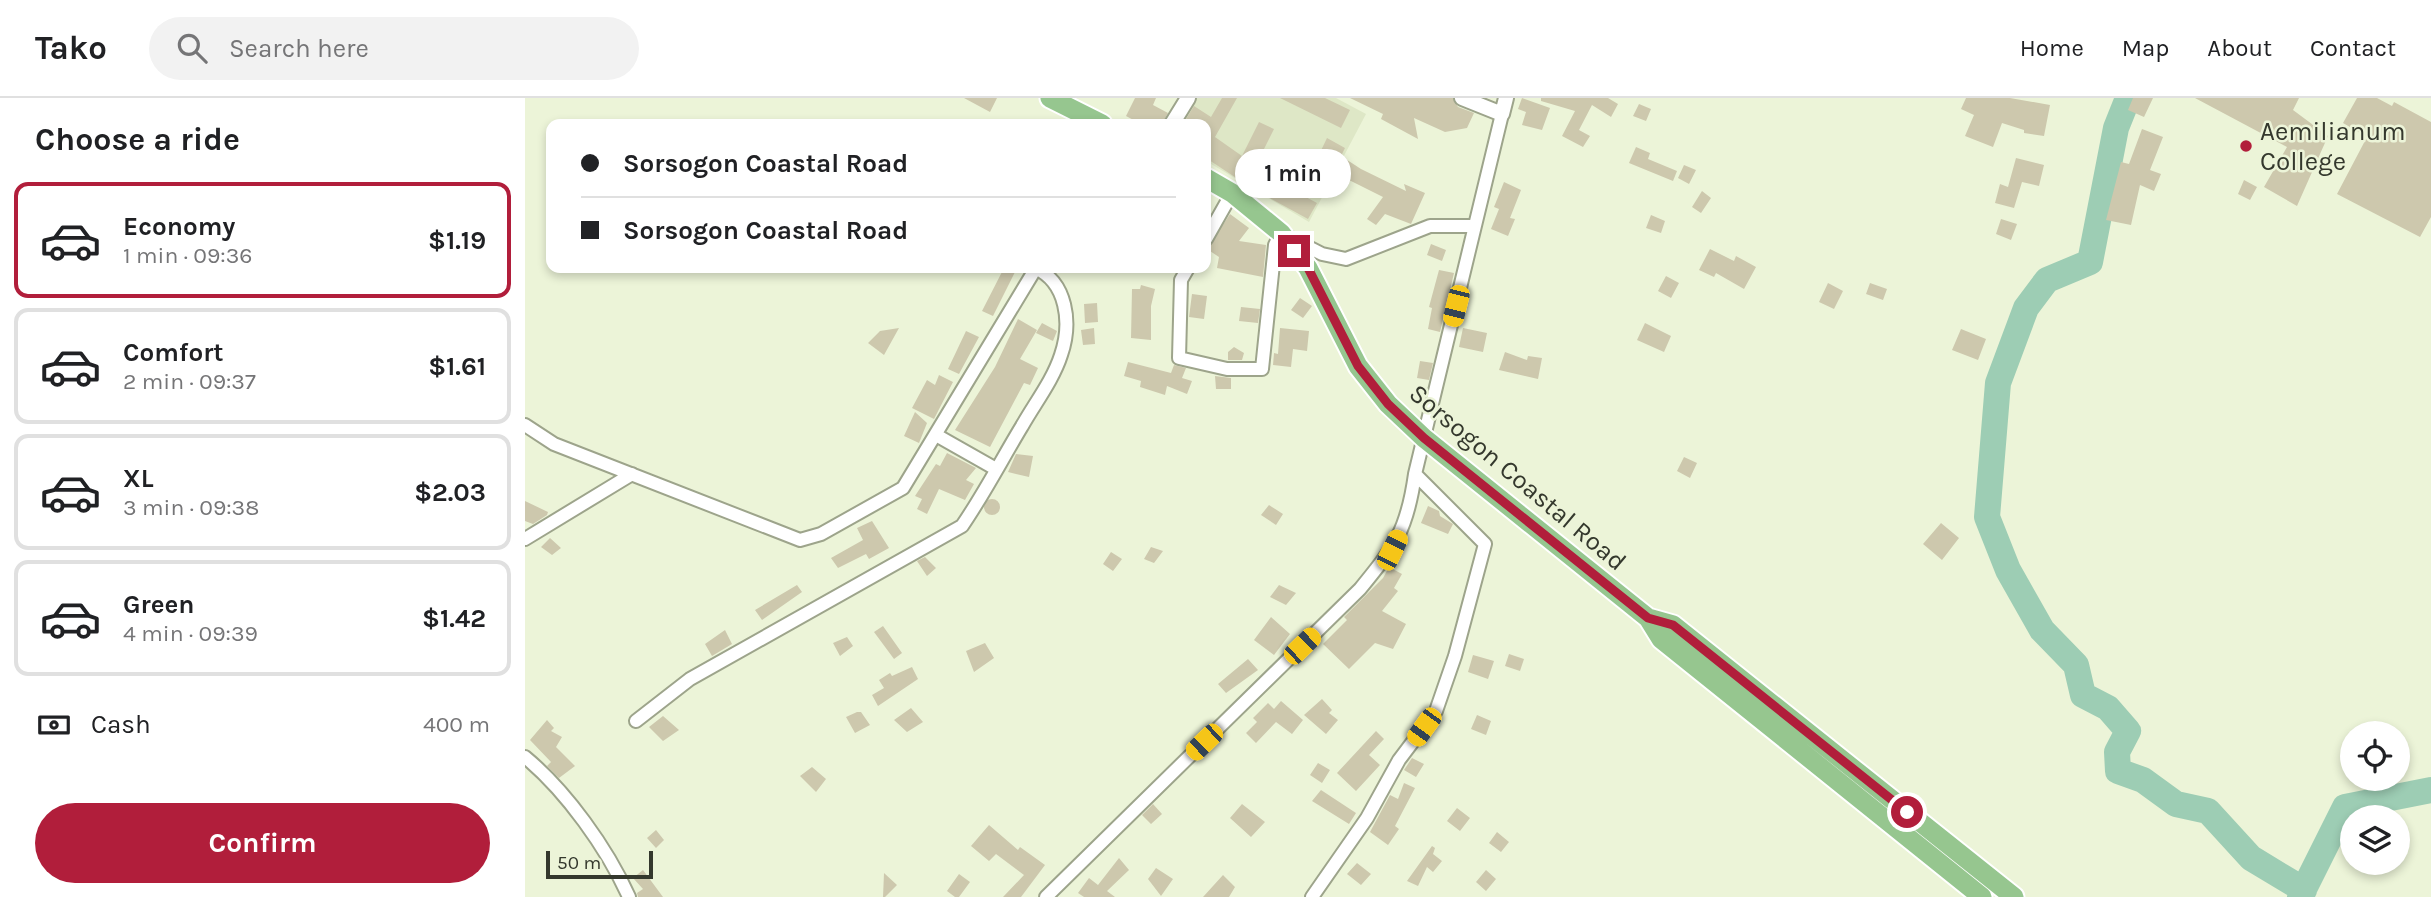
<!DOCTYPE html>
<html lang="en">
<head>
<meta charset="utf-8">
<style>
  :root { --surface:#fff; --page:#f2f2f2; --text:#202124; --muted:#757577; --line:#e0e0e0; --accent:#b11e3b }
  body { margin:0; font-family:Karla,sans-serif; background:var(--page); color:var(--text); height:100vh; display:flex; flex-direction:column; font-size:26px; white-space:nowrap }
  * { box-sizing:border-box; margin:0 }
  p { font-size:23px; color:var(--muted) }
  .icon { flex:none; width:38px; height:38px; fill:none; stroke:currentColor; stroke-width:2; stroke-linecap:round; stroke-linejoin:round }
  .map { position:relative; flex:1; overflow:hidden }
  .details { display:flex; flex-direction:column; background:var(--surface); width:525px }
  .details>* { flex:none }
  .banner { position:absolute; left:21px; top:21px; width:665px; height:154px; border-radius:14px; box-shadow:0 4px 10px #0003; display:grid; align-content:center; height:154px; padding:0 35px; background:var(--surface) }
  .fabs { position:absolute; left:1815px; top:623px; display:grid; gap:14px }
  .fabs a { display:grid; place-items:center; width:70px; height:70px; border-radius:50%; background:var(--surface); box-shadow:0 4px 10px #0003; font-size:35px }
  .scale { position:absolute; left:21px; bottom:18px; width:107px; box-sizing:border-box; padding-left:7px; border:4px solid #34382d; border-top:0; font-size:19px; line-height:24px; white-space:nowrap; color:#34382d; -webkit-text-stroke:5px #ecf4d8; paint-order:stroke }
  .end { position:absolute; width:32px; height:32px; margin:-16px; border:9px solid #b11e3b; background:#fff; box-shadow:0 0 0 4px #fff }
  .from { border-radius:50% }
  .bubble { position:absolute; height:49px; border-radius:24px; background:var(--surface); box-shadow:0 4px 10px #0003; font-size:23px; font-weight:700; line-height:49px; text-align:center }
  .car { position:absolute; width:21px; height:42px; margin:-21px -10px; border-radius:9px; box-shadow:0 0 5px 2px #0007; background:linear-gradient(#f5c518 24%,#345 0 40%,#f5c518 0 76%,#345 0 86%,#f5c518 0) }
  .banner b { display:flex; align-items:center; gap:24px; height:66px; font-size:26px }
  .banner b+b { border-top:2px solid var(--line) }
  .banner i { width:18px; height:18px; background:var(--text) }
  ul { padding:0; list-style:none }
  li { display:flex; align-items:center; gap:21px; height:116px; margin:0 14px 10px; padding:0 21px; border:4px solid var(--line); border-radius:14px }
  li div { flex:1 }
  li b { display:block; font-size:26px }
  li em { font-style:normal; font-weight:700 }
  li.selected { border-color:var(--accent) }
  li>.icon { width:63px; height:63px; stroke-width:1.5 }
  h2 { padding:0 35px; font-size:32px; line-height:84px }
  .pay { display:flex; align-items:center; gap:18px; height:77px; padding:0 35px; font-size:26px }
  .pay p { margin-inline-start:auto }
  .button { display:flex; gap:14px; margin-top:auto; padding:14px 35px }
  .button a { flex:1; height:80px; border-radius:42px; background:var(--accent); color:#fff; font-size:28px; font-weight:700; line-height:80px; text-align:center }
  header { display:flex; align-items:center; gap:42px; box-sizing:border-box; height:98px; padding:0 35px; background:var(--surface); border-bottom:2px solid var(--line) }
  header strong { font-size:33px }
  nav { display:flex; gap:38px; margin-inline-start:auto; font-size:24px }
  .search { width:490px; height:63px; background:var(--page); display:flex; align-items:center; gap:18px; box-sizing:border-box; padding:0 24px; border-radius:38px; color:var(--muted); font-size:26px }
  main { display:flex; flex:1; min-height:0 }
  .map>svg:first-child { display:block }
  .built { fill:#dee7c6 }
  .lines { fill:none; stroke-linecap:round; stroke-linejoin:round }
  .river { stroke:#9dcdb4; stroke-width:26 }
  .building { fill:#cdc8ad }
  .minor-casing { stroke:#9da48b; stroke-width:16 }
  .tertiary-casing { stroke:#9da48b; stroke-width:18 }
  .trunk-casing { stroke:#fff; stroke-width:23 }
  .minor { stroke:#fff; stroke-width:12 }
  .tertiary { stroke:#fff; stroke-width:14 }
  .trunk { stroke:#96c68f; stroke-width:19 }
  .route { stroke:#b11e3b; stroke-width:9 }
  .poi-dot { fill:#b11e3b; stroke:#ecf4d8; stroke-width:2.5 }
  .labels { text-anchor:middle; stroke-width:5; stroke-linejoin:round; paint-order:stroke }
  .poi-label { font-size:26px; fill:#34382d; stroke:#ecf4d8; text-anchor:start }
  .street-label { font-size:26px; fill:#34382d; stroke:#ecf4d8 }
</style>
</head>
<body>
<header>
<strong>Tako</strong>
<div class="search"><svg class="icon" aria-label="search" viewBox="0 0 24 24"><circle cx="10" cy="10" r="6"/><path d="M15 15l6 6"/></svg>Search here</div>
<nav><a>Home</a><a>Map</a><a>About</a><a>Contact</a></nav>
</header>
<main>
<section class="details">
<h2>Choose a ride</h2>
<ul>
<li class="selected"><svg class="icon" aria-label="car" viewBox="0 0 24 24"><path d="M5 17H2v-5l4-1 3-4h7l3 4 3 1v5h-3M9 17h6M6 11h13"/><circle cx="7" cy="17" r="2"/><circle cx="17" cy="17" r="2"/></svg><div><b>Economy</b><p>1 min · 09:36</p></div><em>$1.19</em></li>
<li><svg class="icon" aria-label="car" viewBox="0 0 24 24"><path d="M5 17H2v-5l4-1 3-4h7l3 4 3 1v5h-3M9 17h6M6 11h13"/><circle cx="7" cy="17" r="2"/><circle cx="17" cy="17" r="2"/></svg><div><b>Comfort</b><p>2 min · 09:37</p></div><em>$1.61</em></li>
<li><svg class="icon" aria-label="car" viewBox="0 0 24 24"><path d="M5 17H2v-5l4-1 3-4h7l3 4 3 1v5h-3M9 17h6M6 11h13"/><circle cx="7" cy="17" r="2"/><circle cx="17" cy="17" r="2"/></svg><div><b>XL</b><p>3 min · 09:38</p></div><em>$2.03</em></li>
<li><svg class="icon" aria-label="car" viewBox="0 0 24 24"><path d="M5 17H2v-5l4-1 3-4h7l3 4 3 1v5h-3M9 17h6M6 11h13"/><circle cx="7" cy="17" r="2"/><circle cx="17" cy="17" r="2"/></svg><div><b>Green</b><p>4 min · 09:39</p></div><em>$1.42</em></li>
</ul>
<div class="pay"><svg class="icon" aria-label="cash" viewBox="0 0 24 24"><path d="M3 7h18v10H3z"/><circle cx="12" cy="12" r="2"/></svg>Cash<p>400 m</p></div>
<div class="button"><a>Confirm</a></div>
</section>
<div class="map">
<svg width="1906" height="799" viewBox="0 0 1906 799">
  <rect width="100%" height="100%" fill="#ecf4d8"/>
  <path class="built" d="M667,0h144l30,16 -57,108 -103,-61v-37h-30z"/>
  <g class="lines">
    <path class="river" d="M1603,0l-12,30 -26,134 -43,18 -21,28 -28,75 -11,134 21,53 34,60 34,35 7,30 25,13 20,23 -11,21 1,19 25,9 33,24 32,7 43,47 53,32
      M1775,799l45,-90 86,-17"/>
  </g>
  <path class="building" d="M439,0h33l-7,14z
    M610,0h21l-3,7 15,8 -6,11h-21l-15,-8z
    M697,0h15l-22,39 27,19 17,-34 15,7 -18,36 9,6 -2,3 54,29 -9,16 -55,-30 -47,-31v-34h-23l11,-18 17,11z
    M755,0h45l25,12 -9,18z
    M825,0h103l5,9 16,6 -7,15 -22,4 -31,-14 4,21 -37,-20 2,-5z
    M997,0l28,10 -8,22 -20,-5 4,-13 -8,-3z
    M1016,0h67l10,6 -7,13 -19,-12 -13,25 11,6 -7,11 -21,-11 13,-25 -34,-10z
    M1441,0h44l40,7 -6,31 -20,-3v-3l-22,-7 -9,24 -28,-11 9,-21 -13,-6z
    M1608,0h20l-9,19 -16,-7z
    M1670,0h104l-6,12 35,26 -31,70 -33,-19 23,-40z
    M1832,0h20l15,8 2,-4 37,20v95l-11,20 -83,-43 30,-57 -24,-14z
    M1114,6l12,5 -5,12 -13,-5z
    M1617,31l21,8 -13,33 11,4 -7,17 -14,-6 -9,40 -25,-5 15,-58 8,2z
    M802,40l18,10 -4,8 20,13 45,22 -2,-7 21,9 -14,31 -26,-10 -9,11 -9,-6 16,-22 -68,-34z
    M1111,49l14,6 -2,6 29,12 -4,10 -44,-18z
    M1491,60l28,7 -5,21 -17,-4 -8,26 -19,-5 5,-19 8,3z
    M1159,67l12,5 -7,14 -11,-6z
    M1719,82l13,7 -7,13 -12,-6z
    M979,84l17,8 -11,28 5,1 -7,17 -17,-7 8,-20 -5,-2z
    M1177,93l9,7 -10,15 -9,-6z
    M705,116l19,14 -10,13 27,4 -3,32 -46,-9 2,-11 -12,-8z
    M1126,117l14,6 -4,12 -15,-5z
    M1476,121l16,5 -6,16 -15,-6z
    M906,146l15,6 -4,11 -15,-6z
    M1185,151l24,12 2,-5 20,11 -12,22 -28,-16 -2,4 -15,-7z
    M479,170h13l-24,48 -11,-5z
    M914,172l15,3 -14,59 -12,-3 4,-21 -3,-1z
    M1141,178l13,7 -8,15 -13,-7z
    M1303,185l15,8 -9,18 -15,-7z
    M1345,185l17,6 -4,11 -17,-6z
    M616,187l14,4 -4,17v34l-20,-2 1,-49h8z
    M667,196l15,2 -3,23 -15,-2z
    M775,200l12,8 -9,12 -12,-8z
    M572,205l1,19 -13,1 -1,-19z
    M716,209l19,2 -2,14 -19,-2z
    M493,221l19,11 -17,29 18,9 -8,17 -6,-2 -34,64 -35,-17 40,-63z
    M517,225l15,8 -4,10 -17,-8z
    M1120,225l26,13 -7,16 -27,-12z
    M374,230l-15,27 -16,-12 12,-12z
    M569,230l1,16 -12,1 -2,-15z
    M755,230l29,3 -2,20 -14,-2 -2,18 -18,-2 1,-12 4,1z
    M938,230l24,5 -4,19 -24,-5z
    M1436,231l25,10 -8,21 -26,-10z
    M441,233l13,6 -20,37 -11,-5z
    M709,249l10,6 -2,7h-14v-8z
    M980,254l22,8 1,-4 14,2 -4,21 -39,-9z
    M895,263l13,2 -4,17 -12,-2z
    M603,264l43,11 3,-8 12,3 -4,10 10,3 -5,13 -20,-8 -2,9 -25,-8 1,-6 -17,-5z
    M414,277l14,7 -19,37 -22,-11 15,-28 8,5z
    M690,278l16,2v11h-15z
    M390,314l12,11 -8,20 -15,-7z
    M422,355l29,15 -10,12 8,4 -9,16 -26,-11 -12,25 -10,-5 5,-10 -7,-3 21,-32 4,2z
    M491,356l17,2 -4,21 -21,-5z
    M1159,359l13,6 -7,15 -13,-7z
    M459 409a8 8 0 1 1 16 0a8 8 0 1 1-16 0Z
    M0,403l23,11 -1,3 -14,9 -8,-3z
    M744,407l14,9 -7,11 -15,-10z
    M903,408l11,5 1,5 13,8 -5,10 -27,-11z
    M347,423l17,27 -20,11 -3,-5 -28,14 -7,-10 32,-18 -6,-12z
    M1416,425l18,15 -17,22 -19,-16z
    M25,440l11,10 -9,7 -11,-8z
    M626,449l12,4 -9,12 -10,-4z
    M586,454l11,7 -9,12 -10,-7z
    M400,459l11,11 -9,8 -10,-15z
    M864,469l13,7 -8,14 4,3 -16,20 24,13 -13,25 -18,-6 -26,26 -26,-25 24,-24 -3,-3 39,-39z
    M272,487l5,7 -40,28 -7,-10z
    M754,487l17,8 -10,12 -16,-8z
    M746,519l19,17 -16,21 -20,-15z
    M358,528l19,27 -8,6 -20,-27z
    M200,532l7,14 -20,12 -7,-12z
    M322,539l6,9 -13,10 -7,-13z
    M460,545l9,15 -20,14 -8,-21z
    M984,556l15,5 -4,12 -15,-5z
    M948,557l21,6 -6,18 -20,-7z
    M723,561l10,11 -32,23 -8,-9z
    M387,569l6,12 -40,27 -6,-11 12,-7 -5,-8 11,-7 2,3z
    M797,601l10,11 -3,3 9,7 -12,14 -22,-19z
    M756,603l22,19 -11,14 -16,-12 -20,21 -10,-10 11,-11 -4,-4 15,-15 6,6z
    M386,610l12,14 -16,10 -13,-12z
    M332,614h4l9,13 -15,8 -9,-16z
    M952,617l14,6 -5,14 -15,-6z
    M138,618l16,14 -16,11 -14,-14z
    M22,622l7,8 -3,3 11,6 -6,10 19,19 -16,12 -12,-12 4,-4 -21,-22z
    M851,633l8,8 -15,16 11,10 -24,26 -19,-18z
    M887,660l12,6 -8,13 -12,-7z
    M793,665l12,7 -8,13 -12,-8z
    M287,669l14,12 -10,13 -16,-16z
    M879,685l11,5 -20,38 4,3 -11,16 -18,-13 20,-37 8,4z
    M796,692l35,23 -7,11 -37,-23z
    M628,706l9,10 -11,10 -9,-9z
    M717,706l23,18 -14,15 -21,-19z
    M932,710l13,10 -10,13 -13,-10z
    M464,727l29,25 2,-3 25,18 -24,32h-18l21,-22 -28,-21 -7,7 -18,-15z
    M131,732l8,10 -8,8 -9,-10z
    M972,734l12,10 -8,10 -12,-9z
    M907,748l3,2 -2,6 9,7 -9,11 -6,-5 -9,19 -11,-5z
    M594,760l10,12 -22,21 8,6h-31l-6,-4 11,-15 9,7z
    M832,765l14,11 -10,11 -14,-11z
    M631,770l17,11 -12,17 -13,-17z
    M118,772l20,27h-25l-1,-4 6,-4 -10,-11z
    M961,772l10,9 -10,12 -10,-9z
    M359,775l13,12 -12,12h-2z
    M434,776l11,8 -11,15h-4l-8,-6z
    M698,777l12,12 -6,10h-26z"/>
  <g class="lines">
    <g class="minor-casing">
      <path id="minor" d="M681,141l26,-46
        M663,170l-7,12 -2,78 48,11h35l13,-124 6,-12 41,21 24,5 84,-33h45
        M0,327l29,19 246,96 21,-6 82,-46 133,-220
        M411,337l60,34
        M0,441l107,-65
        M111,623l54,-42 272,-153c22,-32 40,-67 60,-100 13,-23 31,-46 39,-71 11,-32 6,-73 -26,-87
        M0,659c41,34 82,91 104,140
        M521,799l314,-308c35,-43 47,-58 55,-115l87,-360
        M787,799l55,-79 32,-58 37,-49 19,-55 30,-112 -70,-70"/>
    </g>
    <g class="tertiary-casing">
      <path id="tertiary" d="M937,0l40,16 4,-16
        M647,26l16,-26"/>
    </g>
    <g class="trunk-casing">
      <path id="trunk" d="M525,0l52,26
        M681,80l26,15 49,40 27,35 50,98 30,38 36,34 224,180 13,21 321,258
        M1123,520l25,7 341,272"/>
    </g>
    <use href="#minor" class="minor"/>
    <use href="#tertiary" class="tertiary"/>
    <use href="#trunk" class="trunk"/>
  </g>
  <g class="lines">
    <path class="route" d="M769,153l14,17 50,98 30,38 36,34 224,180 25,7 234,187"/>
  </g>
  <circle class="poi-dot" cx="1721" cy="48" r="7"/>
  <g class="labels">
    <g class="poi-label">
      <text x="1735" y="42">Aemilianum<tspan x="1735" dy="30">College</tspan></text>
    </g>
    <g class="street-label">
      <text transform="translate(993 379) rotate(40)" y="9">Sorsogon Coastal Road</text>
    </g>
  </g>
</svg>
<div class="fabs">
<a><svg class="icon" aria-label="locate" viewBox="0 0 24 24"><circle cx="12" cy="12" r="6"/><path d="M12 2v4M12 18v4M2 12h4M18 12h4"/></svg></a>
<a><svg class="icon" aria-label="layers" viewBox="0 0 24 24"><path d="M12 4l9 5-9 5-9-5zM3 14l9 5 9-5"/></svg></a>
</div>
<div class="scale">50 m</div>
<i class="end from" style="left:1382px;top:714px"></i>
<i class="end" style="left:769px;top:153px"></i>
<div class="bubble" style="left:710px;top:51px;width:116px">1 min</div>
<i class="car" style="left:931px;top:208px;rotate:194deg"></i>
<i class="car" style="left:867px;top:452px;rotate:26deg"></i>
<i class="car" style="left:777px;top:548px;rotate:46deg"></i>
<i class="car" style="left:899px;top:629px;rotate:216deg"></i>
<i class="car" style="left:679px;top:644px;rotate:226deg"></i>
<div class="banner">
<b><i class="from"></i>Sorsogon Coastal Road</b>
<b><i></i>Sorsogon Coastal Road</b>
</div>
</div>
</main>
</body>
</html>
